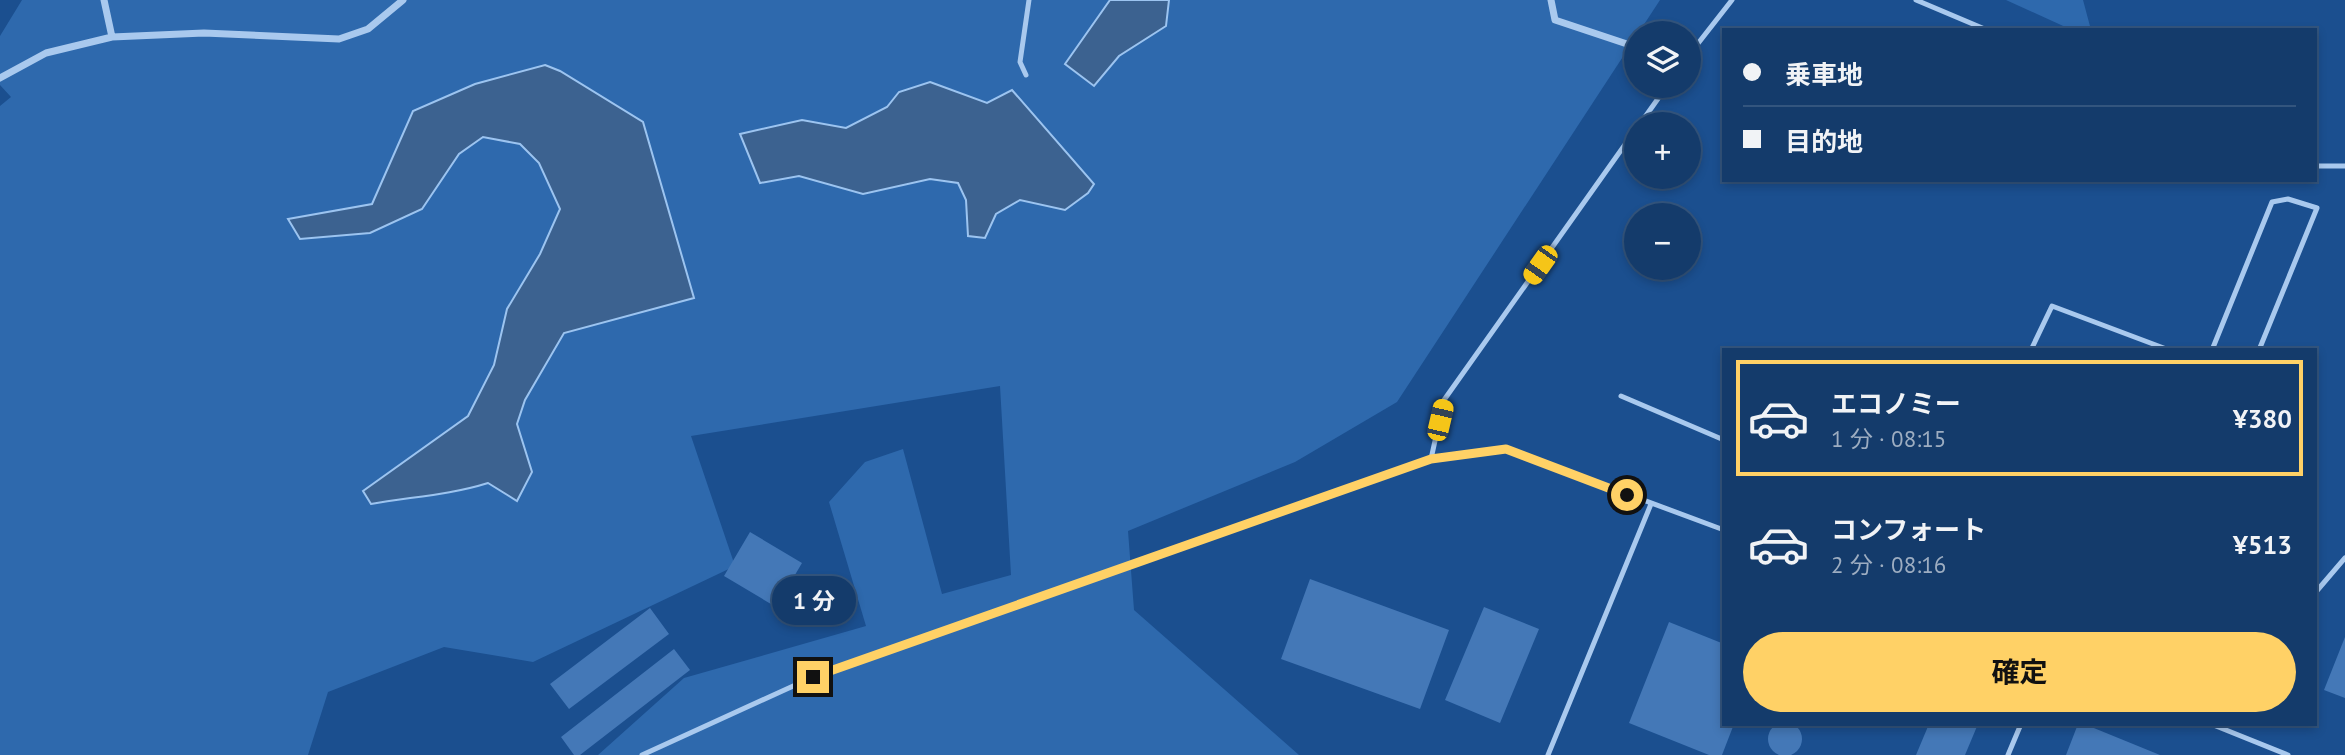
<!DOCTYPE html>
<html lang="ja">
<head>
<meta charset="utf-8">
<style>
  :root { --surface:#143b6b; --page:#214673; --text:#f1f3f6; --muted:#9dadc1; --line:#33557e; --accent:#ffd166 }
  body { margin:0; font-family:"PT Sans","Noto Sans JP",sans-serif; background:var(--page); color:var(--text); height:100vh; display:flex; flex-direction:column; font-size:26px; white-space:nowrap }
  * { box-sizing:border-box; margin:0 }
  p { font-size:23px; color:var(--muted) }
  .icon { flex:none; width:38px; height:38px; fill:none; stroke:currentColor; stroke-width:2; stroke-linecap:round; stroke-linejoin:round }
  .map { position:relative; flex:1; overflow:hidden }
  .sheet { position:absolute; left:1722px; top:348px; width:595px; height:378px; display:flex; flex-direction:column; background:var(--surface); border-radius:0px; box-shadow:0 4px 10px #0003,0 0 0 2px var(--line) }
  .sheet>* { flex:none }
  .guide { position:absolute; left:1722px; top:28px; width:595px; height:154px; border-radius:0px; box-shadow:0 4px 10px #0003,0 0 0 2px var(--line); display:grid; align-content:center; height:154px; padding:0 21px; background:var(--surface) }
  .fabs { position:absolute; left:1624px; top:21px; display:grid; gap:14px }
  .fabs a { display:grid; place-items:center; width:77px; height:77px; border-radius:50%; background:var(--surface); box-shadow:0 4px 10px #0003,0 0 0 2px var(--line); font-size:35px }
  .end { position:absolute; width:32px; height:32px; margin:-16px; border:9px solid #ffd166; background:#111; box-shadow:0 0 0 4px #111 }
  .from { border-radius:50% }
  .bubble { position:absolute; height:49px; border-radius:24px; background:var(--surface); box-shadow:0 4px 10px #0003,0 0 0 2px var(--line); font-size:23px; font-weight:700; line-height:49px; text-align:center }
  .car { position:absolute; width:21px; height:42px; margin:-21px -10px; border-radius:9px; box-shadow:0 0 5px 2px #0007; background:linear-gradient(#f5c518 24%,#345 0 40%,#f5c518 0 76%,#345 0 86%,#f5c518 0) }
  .guide b { display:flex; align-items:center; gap:24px; height:66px; font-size:26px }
  .guide b+b { border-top:2px solid var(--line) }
  .guide i { width:18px; height:18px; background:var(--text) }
  ul { padding:12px 0 0; list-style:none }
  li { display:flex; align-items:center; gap:21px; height:116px; margin:0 14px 10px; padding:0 7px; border:4px solid transparent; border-radius:0px }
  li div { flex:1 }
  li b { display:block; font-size:26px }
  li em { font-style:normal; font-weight:700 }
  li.selected { border-color:var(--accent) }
  li>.icon { width:63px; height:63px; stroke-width:1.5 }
  .action { display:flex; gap:14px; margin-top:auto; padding:14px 21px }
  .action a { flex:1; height:80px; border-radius:42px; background:var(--accent); color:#111; font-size:28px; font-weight:700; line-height:80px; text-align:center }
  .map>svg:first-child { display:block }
  .green { fill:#2e69ad }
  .water { fill:#3c6290; stroke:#9cc4f0; stroke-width:2 }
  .building { fill:#4478b7 }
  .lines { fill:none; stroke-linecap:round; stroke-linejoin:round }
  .service { stroke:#a9c9ee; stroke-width:5 }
  .minor { stroke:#a9c9ee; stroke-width:7 }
  .route { stroke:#ffd166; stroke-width:9 }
</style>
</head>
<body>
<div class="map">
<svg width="2345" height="755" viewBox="0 0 2345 755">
  <rect width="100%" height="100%" fill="#1b4f8f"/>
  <path class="green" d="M22,0h1638l-263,402 -102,60 -167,69 6,79 165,145h-701l86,-77 182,-52 -37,-124 36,-40 38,-13 39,145 69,-19 -11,-189 -309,50 44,130 -202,96 -89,-15 -116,45 -20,63h-308v-649l11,-9 -11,-12v-49z
    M2006,0h77l8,30h-19z"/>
  <path class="water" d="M1110,0h59l-3,26 -47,30 -25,30 -29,-22z
    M545,65l15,6 83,51 51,176 -130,35 -39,67 -8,24 15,48 -15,29 -29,-18c-38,12 -78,14 -117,21l-8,-13 105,-75 26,-51 13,-56 33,-55 20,-45 -21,-46 -19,-19 -37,-7 -24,17 -37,55 -52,24 -70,6 -12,-20 84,-15 41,-93 62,-27z
    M930,82l57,21 25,-13 82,94 -6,9 -23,17 -45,-10 -24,14 -11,24 -17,-2 -2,-36 -8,-17 -28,-4 -67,15 -64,-18 -39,7 -20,-49 62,-14 44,8 41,-21 12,-15z"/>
  <path class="building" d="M750,532l52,31 -26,44 -52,-31z
    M1310,579l139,51 -29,79 -139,-50z
    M1484,607l55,22 -39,94 -55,-23z
    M650,608l19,26 -100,75 -19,-25z
    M1669,622l55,22v80h10l-12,31h-13l-80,-32z
    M2345,637v61l-21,-8z
    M674,649l16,21 -110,85h-6l-13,-18z
    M1768 739a17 17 0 1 1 34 0a17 17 0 1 1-34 0Z
    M1929,724h49l-13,31h-49z
    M2078,724h6l76,31h-94z"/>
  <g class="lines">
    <path class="service" d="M1916,0l71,30
      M1689,55l43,-55
      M1026,75l-6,-13 9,-62
      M1640,124l27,-38
      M2315,166h30
      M2031,350l21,-44 117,44
      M2212,350l60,-148 16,-3 29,9 -58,142
      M1621,396l103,44
      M1431,459l13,-59 192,-271
      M2315,593l30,-35
      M2211,724l77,31
      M642,755l171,-78 618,-218 75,-10 218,81
      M1548,755l103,-251
      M2008,755l13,-31"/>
    <path class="minor" d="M104,0l8,37
      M1551,0l4,20 72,24 9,6
      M0,78l46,-25 66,-16 92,-4 135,6 29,-10 35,-29"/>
  </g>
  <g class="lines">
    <path class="route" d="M813,677l618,-218 75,-10 121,46"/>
  </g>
</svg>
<div class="fabs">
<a><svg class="icon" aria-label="layers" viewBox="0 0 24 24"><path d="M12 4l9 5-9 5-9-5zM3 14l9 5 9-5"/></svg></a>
<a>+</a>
<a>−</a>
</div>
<i class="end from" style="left:1627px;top:495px"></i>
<i class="end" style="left:813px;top:677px"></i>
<div class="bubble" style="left:772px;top:576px;width:84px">1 分</div>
<i class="car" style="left:1540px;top:265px;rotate:215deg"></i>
<i class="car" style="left:1440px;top:420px;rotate:13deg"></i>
<div class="guide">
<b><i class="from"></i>乗車地</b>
<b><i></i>目的地</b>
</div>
<section class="sheet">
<ul>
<li class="selected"><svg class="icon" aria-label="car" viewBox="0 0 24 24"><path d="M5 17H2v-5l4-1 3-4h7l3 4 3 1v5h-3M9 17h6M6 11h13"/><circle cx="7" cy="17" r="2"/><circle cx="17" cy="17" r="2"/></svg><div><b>エコノミー</b><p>1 分 · 08:15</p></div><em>¥380</em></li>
<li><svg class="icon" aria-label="car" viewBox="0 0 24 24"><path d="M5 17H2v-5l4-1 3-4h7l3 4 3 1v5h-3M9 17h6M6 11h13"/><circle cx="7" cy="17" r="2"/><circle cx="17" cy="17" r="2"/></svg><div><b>コンフォート</b><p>2 分 · 08:16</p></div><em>¥513</em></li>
</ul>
<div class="action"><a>確定</a></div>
</section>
</div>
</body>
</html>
